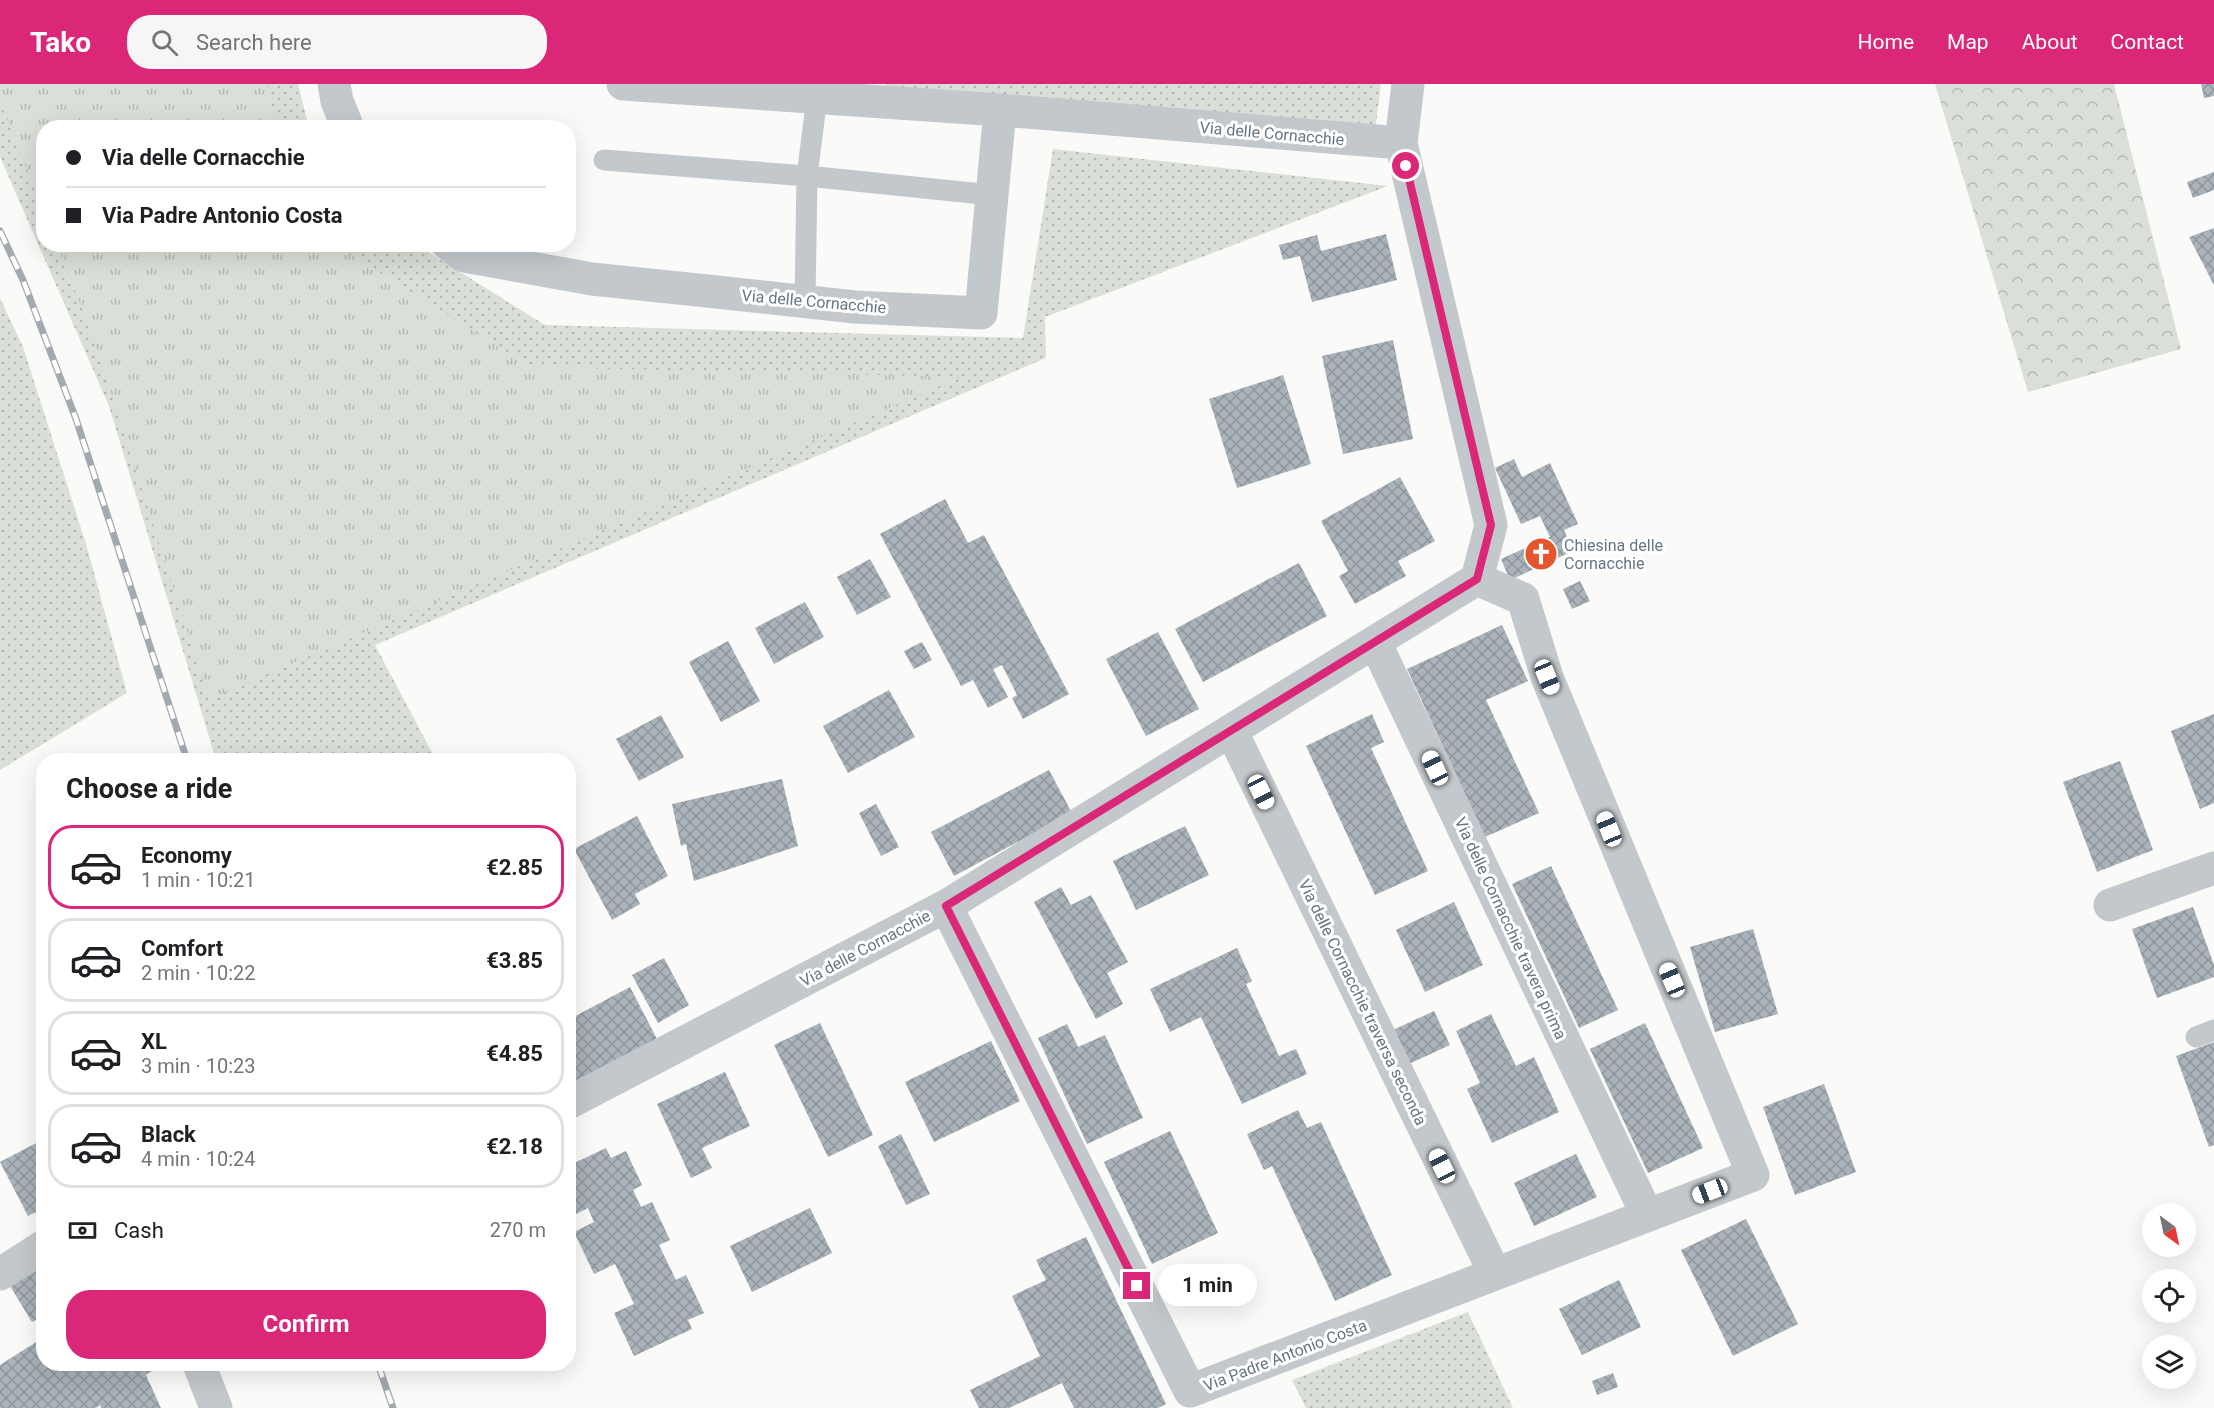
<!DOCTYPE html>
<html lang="en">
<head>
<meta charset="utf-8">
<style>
  :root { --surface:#fff; --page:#f6f6f6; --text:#202124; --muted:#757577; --line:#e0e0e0; --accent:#db2777 }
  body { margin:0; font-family:Roboto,sans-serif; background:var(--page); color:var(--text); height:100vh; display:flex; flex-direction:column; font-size:22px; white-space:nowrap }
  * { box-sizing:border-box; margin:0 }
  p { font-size:20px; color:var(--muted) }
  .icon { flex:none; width:33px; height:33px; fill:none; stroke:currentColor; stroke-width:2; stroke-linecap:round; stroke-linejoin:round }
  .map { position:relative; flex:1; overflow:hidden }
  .side { position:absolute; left:36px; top:669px; width:540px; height:618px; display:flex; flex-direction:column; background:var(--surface); border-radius:24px; box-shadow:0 6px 24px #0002 }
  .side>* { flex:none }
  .banner { position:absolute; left:36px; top:36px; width:540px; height:132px; border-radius:24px; box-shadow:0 6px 24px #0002; display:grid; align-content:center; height:132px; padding:0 30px; background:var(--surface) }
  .needle { width:39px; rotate:147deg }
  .tools { position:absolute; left:2142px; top:1119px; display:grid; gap:12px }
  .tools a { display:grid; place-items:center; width:54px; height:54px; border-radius:50%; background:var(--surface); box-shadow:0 6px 24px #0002; font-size:30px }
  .end { position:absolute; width:27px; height:27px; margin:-14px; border:8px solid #db2777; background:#fff; box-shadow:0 0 0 3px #fff }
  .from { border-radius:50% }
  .bubble { position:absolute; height:42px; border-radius:21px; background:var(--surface); box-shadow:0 6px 24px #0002; font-size:20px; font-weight:700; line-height:42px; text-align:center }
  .car { position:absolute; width:18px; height:36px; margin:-18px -9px; border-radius:8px; box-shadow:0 0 4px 2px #0007; background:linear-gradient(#fff 24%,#345 0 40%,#fff 0 76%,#345 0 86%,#fff 0) }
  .banner b { display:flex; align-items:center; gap:21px; height:57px; font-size:22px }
  .banner b+b { border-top:2px solid var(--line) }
  .banner i { width:15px; height:15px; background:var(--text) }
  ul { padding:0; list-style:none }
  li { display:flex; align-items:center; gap:18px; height:84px; margin:0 12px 9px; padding:0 18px; border:3px solid var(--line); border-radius:24px }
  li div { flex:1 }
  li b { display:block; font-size:22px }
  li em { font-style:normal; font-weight:700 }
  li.active { border-color:var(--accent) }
  li>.icon { width:54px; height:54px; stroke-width:1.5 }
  h2 { padding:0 30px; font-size:27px; line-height:72px }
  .pay { display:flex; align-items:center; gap:15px; height:66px; padding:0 30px; font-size:22px }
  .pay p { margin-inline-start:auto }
  .action { display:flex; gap:12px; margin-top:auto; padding:12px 30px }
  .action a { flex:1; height:69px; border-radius:24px; background:var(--accent); color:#fff; font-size:24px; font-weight:700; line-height:69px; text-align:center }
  header { display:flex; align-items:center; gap:36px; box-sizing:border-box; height:84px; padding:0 30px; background:var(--accent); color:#fff }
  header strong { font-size:28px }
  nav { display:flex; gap:33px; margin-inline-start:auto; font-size:21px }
  .search { width:420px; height:54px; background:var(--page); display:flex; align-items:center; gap:15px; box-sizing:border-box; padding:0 21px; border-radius:24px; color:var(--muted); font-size:22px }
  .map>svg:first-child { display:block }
  .grass { fill:url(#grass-dots) }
  .forest { fill:url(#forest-crowns) }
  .park { fill:url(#park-tufts) }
  .building { fill:url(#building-cross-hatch) }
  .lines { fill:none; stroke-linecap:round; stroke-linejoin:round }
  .lane { stroke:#c3c8cc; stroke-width:21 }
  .street { stroke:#c3c8cc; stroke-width:33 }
  .rail-casing { stroke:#a2aab0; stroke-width:7 }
  .rail { stroke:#fff; stroke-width:4.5; stroke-dasharray:14; stroke-linecap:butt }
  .route { stroke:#db2777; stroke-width:8 }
  .labels { text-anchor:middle; stroke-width:6; stroke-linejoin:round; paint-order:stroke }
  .street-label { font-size:16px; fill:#657683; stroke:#fff }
  .poi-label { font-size:16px; fill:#657683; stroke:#fff; text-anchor:start }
</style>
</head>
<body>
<header>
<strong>Tako</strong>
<div class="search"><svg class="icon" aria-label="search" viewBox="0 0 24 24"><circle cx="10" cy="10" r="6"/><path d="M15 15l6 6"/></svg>Search here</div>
<nav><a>Home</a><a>Map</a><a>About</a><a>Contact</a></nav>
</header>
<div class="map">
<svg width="2214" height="1324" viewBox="0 0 2214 1324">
  <defs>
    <pattern id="grass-dots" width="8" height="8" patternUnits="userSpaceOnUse" patternTransform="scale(1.5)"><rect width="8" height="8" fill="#dadfd7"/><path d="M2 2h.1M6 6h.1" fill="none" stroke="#b4b9b4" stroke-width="1.8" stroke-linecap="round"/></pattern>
    <pattern id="forest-crowns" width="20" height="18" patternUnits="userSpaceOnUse" patternTransform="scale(1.5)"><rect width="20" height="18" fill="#dadfd7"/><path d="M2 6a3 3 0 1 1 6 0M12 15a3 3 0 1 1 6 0" fill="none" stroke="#b4b9b4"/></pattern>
    <pattern id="park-tufts" width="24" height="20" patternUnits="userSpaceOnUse" patternTransform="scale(1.5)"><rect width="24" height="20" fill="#dadfd7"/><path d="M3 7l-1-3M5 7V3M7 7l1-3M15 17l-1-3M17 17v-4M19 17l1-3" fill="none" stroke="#b4b9b4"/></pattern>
    <pattern id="building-cross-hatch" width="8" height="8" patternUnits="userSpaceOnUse" patternTransform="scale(1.5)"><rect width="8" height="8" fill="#aab3b9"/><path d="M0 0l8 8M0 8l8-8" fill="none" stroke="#8e969c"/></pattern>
  </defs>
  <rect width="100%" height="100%" fill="#fafaf8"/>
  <path class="grass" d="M0,0h298l11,43 -265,1v116l373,1 128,80 478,13 30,-189 335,37 -343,131 1,41 -671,287 61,115h-220l-107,-354 -109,-249z
    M886,0h495l-6,48 -489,-46z
    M0,214l23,49 63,197 41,149 -127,77z
    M1468,1228l45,96h-207l-14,-28z"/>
  <path class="forest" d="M1935,0h179l67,265 -153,43z"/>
  <path class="park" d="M0,0h267l9,43 -232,1 -1,83 -43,-110z
    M57,161h279l195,122 430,10 -752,322 -117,-365z"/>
  <path class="building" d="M2201,0h13v12l-10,2z
    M2214,88v18l-21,8 -6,-16z
    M2214,144v57l-25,-48z
    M1386,150l11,46 -85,22 -12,-46 -17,4 -4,-15 38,-10 4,16z
    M1393,256l20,99 -70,15 -21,-98z
    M1283,291l28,89 -74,24 -28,-89z
    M1514,375l8,18 28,-14 28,61 -14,6 9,21 -63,29 -9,-21 49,-22 -10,-21 -19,8 -26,-56z
    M1400,393l35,64 -37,20 8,15 -51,28 -16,-28 9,-5 -27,-50z
    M945,415l23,44 16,-8 85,159 -46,25 -11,-21 5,-3 -15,-30 -9,4 15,28 -20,11 -15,-28 -12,6 -81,-152z
    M870,475l21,38 -34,18 -20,-38z
    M1299,479l28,53 -124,66 -28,-53z
    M1580,497l10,20 -18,8 -9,-20z
    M805,518l19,35 -50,27 -19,-36z
    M1502,541l26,56 -42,19 53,113 -54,24 -78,-168z
    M1158,548l41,77 -53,27 -40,-77z
    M728,557l32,60 -39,21 -32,-60z
    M922,558l10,18 -18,9 -10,-18z
    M889,606l26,47 -67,36 -25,-47z
    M1372,630l12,28 -13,6 57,123 -53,24 -69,-149z
    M2214,630v89l-14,6 -29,-78z
    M661,631l23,42 -45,24 -23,-42z
    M2120,677l33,89 -56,22 -34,-90z
    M1049,686l23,43 -118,63 -23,-44z
    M782,695l16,67 -104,35 -8,-37 -5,2 -9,-42z
    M876,720l23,43 -18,9 -22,-43z
    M637,732l31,60 -33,18 5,10 -28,16 -38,-71z
    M1185,742l24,49 -73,35 -23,-49z
    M1551,782l67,144 -39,18 -67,-144z
    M1061,803l10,18 20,-10 37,67 -21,11 16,31 -27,15 -62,-117z
    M1454,818l29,63 -58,27 -29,-62z
    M2193,823l21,58v12l-57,21 -25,-69z
    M1753,845l25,85 -63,18 -25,-85z
    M1237,864l15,33 -6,3 33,72 17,-7 11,25 -65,30 -41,-87 -31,15 -20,-43z
    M664,874l25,47 -31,18 -26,-48z
    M630,903l27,52 -89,48v-67z
    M1434,927l16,34 -41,19 -16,-34z
    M1491,930l25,52 18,-9 25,55 -67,31 -25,-54 13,-6 -24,-52z
    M820,939l53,112 -45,22 -54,-112z
    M1645,939l58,125 -55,25 -58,-124z
    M1067,940l11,23 27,-12 38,83 -56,26 -49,-106z
    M991,957l29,60 -86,41 -29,-60z
    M2214,958v103l-5,2 -33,-91z
    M725,988l25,54 -48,22 10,20 -21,10 -34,-74z
    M1824,1000l32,88 -61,23 -32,-88z
    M1298,1026l9,18 14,-6 71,153 -57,26 -63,-135 -8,4 -17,-36z
    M1170,1047l48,102 -66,31 -48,-102z
    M901,1050l29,60 -24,11 -28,-59z
    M44,1055v69l-16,8 -28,-54z
    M606,1064l5,10 15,-7 16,34 -9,5 8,17 11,-5 18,38 -11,5 17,35 10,-5 18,38 -16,7 4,9 -58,27 -20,-43 20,-9 -19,-40 -21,10 -20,-42 20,-10 -6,-14 -20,10v-52z
    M1576,1070l21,43 -63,29 -20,-43z
    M810,1124l22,45 -80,39 -22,-46z
    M1746,1135l52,105 -65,32 -52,-106z
    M1086,1153l80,167 -8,4h-84l-12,-25 -53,25h-30l-9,-18 70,-34 -28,-60 34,-16 -10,-20z
    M44,1182v50l-12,6 -22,-36z
    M1619,1196l22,47 -59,28 -23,-46z
    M44,1253v27h113l2,2 -13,9 15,33h-60l-1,-3 -4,3h-96v-43z
    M1613,1289l5,14 -21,8 -5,-14z"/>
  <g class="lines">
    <path class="lane" d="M604,76l203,16 185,19
      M805,218l2,-126 10,-79
      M2196,953l18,-7"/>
    <path class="street" d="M334,0l3,17 11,27
      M623,0l377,26 401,33
      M448,160l16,12 128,23 115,12 148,16 126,6 19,-203
      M1375,558l272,573
      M1231,646l264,544
      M2110,821l104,-37
      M946,822l244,485 563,-216 -206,-498 -24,-78 -46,-20
      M568,1019l378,-197 531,-327 14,-54 -90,-382 7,-59
      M0,1190l44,-28
      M199,1280l17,44"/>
    <g class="rail-casing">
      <path id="rail" d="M0,147l23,49 53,139 111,341
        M378,1280l15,44"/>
    </g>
    <use href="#rail" class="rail"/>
  </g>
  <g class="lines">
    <path class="route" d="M1137,1202l-191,-380 531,-327 14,-54 -85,-359"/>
  </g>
  <defs>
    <g id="church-disc" transform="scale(1.725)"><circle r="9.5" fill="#e4572e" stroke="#fff"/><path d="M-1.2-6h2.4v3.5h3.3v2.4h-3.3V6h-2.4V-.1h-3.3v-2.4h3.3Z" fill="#fff"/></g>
  </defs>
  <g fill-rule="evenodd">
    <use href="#church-disc" x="1541" y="470"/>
  </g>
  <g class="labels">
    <g class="street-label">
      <text transform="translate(1272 49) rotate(5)" y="6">Via delle Cornacchie</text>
      <text transform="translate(814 217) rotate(5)" y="6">Via delle Cornacchie</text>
      <text transform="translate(1511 844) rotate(65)" y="6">Via delle Cornacchie travera prima</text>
      <text transform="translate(865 864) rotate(-28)" y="6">Via delle Cornacchie</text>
      <text transform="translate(1363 918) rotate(64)" y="6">Via delle Cornacchie traversa seconda</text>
      <text transform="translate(1285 1271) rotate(-21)" y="6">Via Padre Antonio Costa</text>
    </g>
    <g class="poi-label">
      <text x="1564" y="467">Chiesina delle<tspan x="1564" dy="18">Cornacchie</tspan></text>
    </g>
  </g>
</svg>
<div class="tools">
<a><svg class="needle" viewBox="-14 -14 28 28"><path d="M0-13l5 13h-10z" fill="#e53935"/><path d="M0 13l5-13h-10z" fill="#757577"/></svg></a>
<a><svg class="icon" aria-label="locate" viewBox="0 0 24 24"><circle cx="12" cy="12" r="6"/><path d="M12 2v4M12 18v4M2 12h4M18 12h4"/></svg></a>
<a><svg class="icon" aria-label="layers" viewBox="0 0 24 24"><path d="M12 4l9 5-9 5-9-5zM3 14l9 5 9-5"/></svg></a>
</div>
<i class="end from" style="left:1406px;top:82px"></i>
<i class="end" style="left:1137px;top:1202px"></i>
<div class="bubble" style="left:1158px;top:1180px;width:99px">1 min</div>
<i class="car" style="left:1547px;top:593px;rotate:158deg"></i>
<i class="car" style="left:1435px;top:684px;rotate:335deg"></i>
<i class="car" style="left:1261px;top:708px;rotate:154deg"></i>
<i class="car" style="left:1609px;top:745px;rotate:338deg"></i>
<i class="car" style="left:1672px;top:896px;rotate:337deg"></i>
<i class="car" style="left:1442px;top:1082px;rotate:334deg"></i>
<i class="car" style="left:1710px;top:1107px;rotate:249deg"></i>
<div class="banner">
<b><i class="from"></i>Via delle Cornacchie</b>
<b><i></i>Via Padre Antonio Costa</b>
</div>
<section class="side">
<h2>Choose a ride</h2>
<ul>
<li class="active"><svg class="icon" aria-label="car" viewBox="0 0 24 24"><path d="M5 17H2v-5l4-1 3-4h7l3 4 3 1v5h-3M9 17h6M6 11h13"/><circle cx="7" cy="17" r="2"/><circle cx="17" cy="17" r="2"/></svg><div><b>Economy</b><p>1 min · 10:21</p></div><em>€2.85</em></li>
<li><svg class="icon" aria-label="car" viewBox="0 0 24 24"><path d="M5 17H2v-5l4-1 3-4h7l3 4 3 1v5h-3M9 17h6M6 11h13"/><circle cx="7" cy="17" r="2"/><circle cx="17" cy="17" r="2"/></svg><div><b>Comfort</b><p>2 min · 10:22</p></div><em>€3.85</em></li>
<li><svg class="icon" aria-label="car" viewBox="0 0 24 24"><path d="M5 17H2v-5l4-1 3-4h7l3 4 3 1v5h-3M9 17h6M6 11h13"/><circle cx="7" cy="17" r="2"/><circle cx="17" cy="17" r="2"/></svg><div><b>XL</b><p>3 min · 10:23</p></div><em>€4.85</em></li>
<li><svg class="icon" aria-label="car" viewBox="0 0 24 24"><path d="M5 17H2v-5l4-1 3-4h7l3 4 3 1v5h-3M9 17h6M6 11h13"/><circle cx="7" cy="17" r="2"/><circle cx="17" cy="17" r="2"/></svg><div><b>Black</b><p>4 min · 10:24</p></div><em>€2.18</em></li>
</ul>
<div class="pay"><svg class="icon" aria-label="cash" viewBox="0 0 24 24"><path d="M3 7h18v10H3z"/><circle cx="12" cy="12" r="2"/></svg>Cash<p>270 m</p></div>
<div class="action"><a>Confirm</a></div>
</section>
</div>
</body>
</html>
